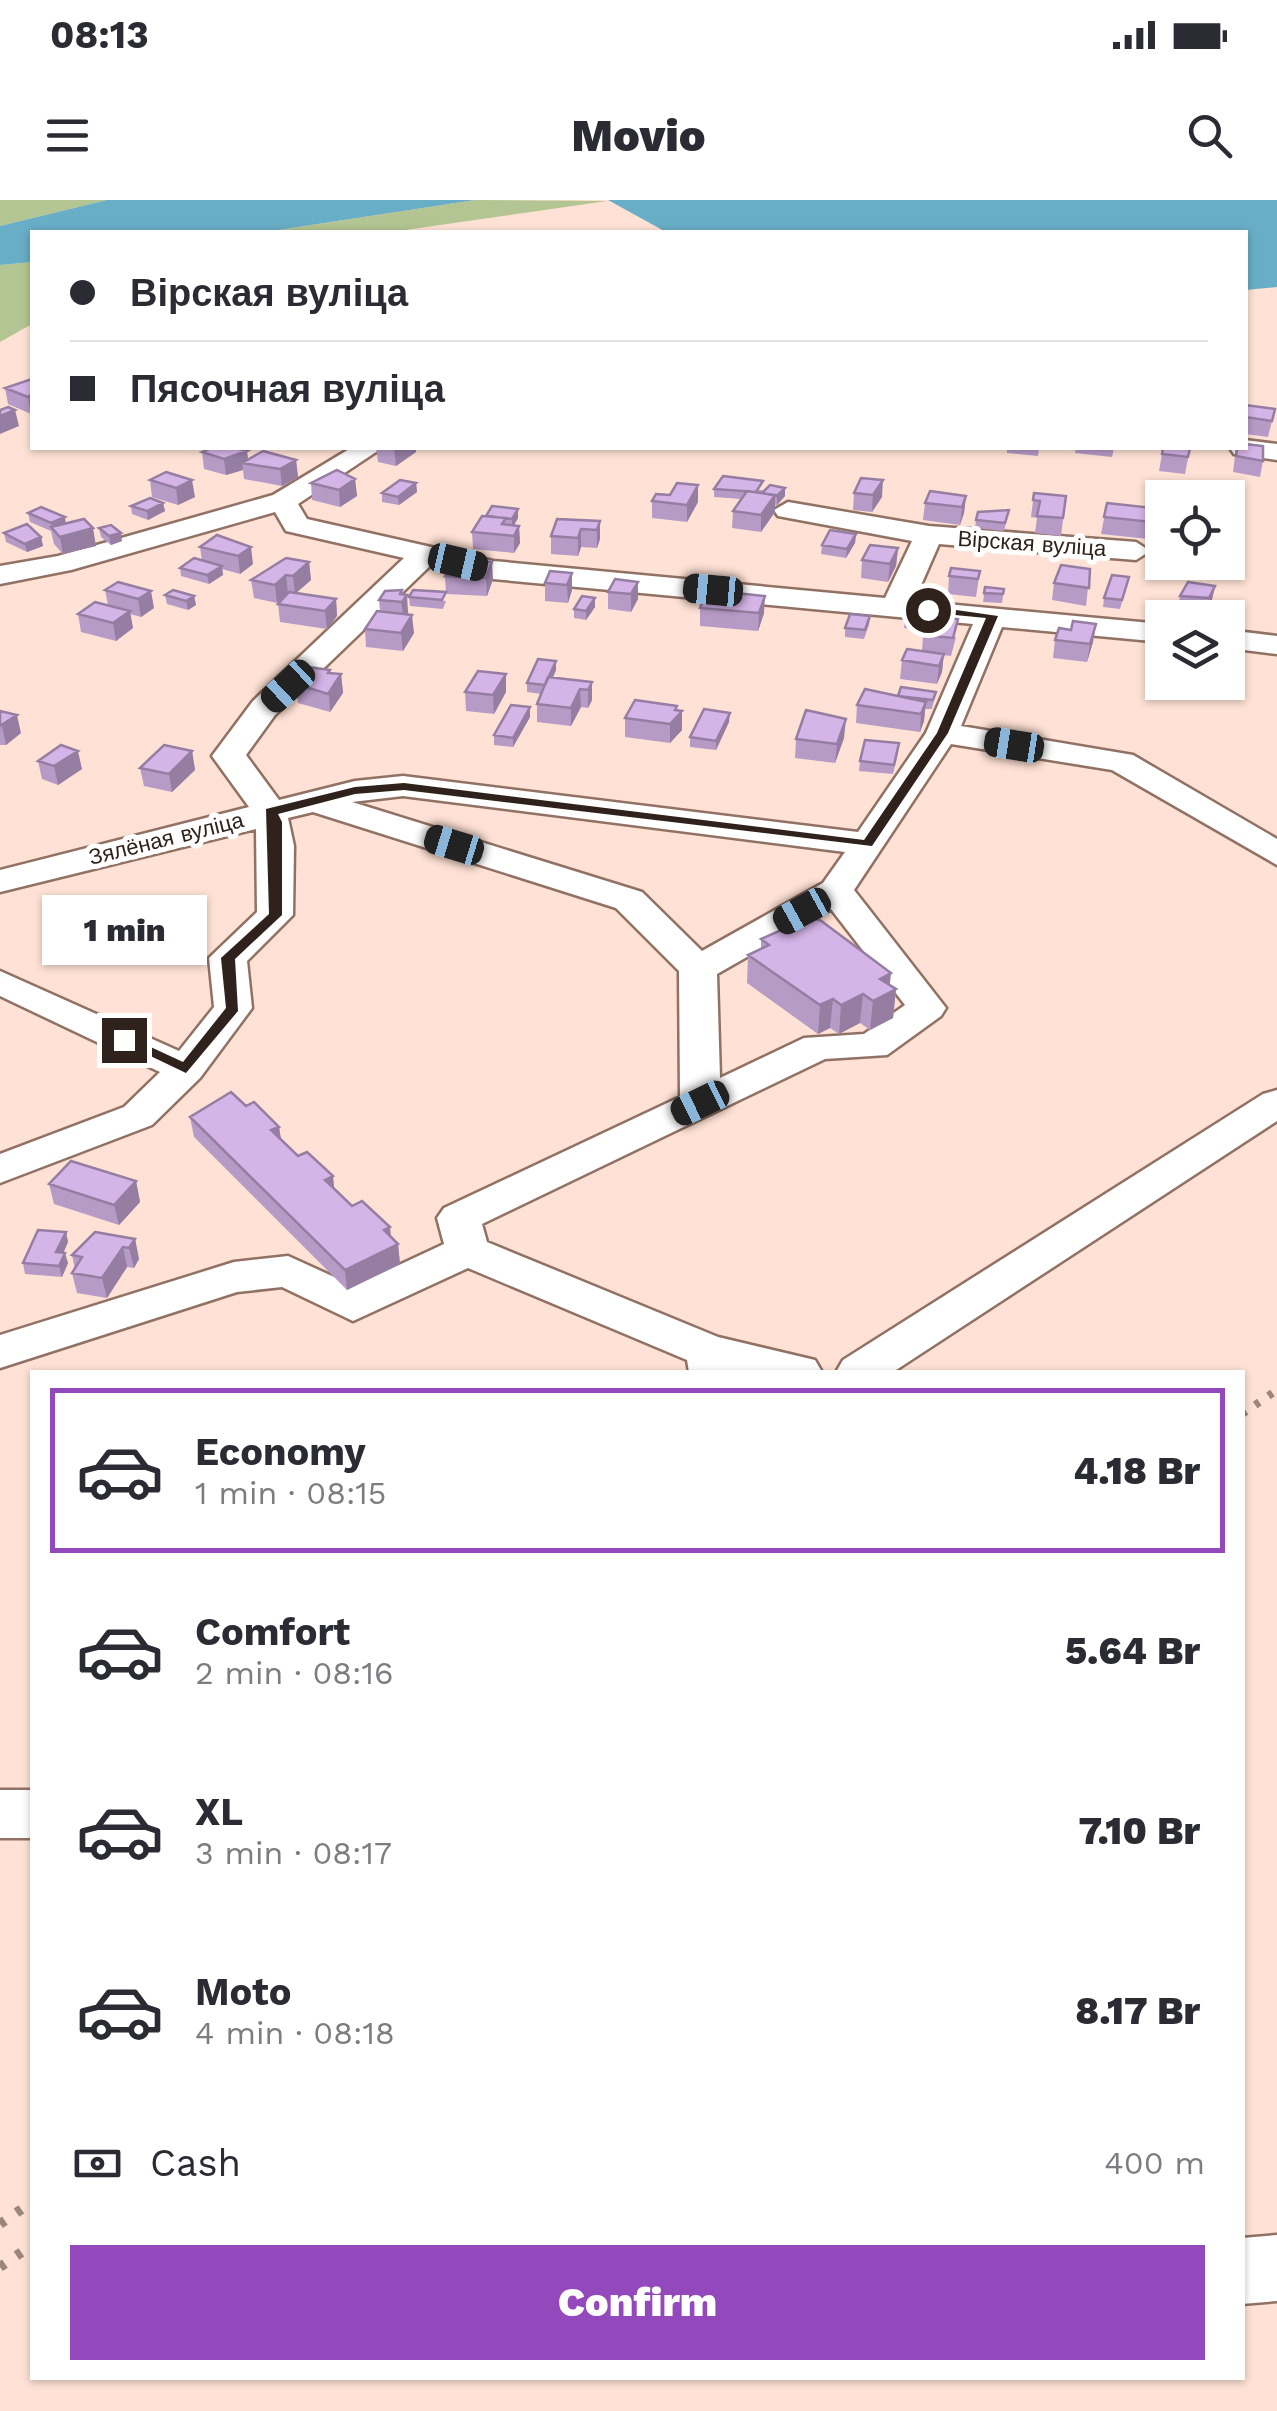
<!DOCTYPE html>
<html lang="en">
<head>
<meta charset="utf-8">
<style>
  :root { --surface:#fff; --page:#f7f7f7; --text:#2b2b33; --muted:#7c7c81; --line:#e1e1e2; --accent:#9349bc }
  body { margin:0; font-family:"Work Sans",sans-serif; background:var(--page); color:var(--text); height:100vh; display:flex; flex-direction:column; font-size:38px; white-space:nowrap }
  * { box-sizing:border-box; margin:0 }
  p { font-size:32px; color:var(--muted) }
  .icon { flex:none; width:55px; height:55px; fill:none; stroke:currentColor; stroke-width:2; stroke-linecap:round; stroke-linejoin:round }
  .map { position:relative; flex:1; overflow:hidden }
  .side { position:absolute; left:30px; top:1170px; width:1215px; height:1010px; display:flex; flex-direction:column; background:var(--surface); border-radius:0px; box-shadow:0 2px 8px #0004 }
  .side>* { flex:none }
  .guide { position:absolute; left:30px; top:30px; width:1218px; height:220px; border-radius:0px; box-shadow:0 2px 8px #0004; display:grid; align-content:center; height:220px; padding:0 40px; background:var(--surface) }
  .tools { position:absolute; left:1145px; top:280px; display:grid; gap:20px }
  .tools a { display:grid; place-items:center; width:100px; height:100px; border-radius:0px; background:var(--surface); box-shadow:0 2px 8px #0004; font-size:50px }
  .end { position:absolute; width:45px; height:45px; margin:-22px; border:12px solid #2f221c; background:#fff; box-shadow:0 0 0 5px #fff }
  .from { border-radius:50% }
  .bubble { position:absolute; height:70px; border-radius:0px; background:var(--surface); box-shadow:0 2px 8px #0004; font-size:32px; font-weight:800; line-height:70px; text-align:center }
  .car { position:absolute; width:30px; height:60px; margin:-30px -15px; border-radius:12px; box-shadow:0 0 8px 2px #0007; background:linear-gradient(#222 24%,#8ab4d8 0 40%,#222 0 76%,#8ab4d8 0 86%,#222 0) }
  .guide b { display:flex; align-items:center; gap:35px; height:95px; font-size:38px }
  .guide b+b { border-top:2px solid var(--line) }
  .guide i { width:25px; height:25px; background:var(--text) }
  ul { padding:18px 0 0; list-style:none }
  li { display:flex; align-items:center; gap:30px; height:165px; margin:0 20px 15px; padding:0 20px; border:5px solid transparent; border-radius:0px }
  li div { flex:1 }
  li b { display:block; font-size:38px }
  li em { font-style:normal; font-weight:800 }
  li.current { border-color:var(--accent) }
  li>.icon { width:90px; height:90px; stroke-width:1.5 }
  .pay { display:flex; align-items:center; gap:25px; height:110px; padding:0 40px; font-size:38px }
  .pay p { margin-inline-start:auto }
  .action { display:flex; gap:20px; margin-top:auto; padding:20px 40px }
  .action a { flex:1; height:115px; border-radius:0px; background:var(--accent); color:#fff; font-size:40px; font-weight:800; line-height:115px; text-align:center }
  .status { display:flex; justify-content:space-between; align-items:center; height:70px; padding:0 50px; background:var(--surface); direction:ltr }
  .status svg { height:28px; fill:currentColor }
  header { display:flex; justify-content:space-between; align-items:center; height:130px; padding:0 40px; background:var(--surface); font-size:45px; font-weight:800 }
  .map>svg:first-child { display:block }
  .green { fill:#b3c592 }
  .water { fill:#68aec6 }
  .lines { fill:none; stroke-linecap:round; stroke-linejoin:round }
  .minor-casing { stroke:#917163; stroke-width:5 }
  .minor { fill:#fff; fill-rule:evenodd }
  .rail-far1 { stroke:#9c867d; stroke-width:8; stroke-dasharray:5 11; stroke-linecap:butt }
  .rail { stroke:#9c867d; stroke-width:10; stroke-dasharray:6 14; stroke-linecap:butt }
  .wall { fill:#b79bc7 }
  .shaded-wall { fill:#957ea2 }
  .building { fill:#d5b4e7; stroke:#957ea2; stroke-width:2.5 }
  .route { fill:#2f221c }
  .labels { text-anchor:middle; stroke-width:10; stroke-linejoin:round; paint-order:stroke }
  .far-street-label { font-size:22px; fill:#2f221c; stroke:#fff }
</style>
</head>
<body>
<div class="status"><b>08:13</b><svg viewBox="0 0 49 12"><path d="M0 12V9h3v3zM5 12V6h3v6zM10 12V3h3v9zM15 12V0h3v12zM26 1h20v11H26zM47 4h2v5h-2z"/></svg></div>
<header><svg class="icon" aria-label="menu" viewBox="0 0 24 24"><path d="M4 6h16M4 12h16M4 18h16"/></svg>Movio<svg class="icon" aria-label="search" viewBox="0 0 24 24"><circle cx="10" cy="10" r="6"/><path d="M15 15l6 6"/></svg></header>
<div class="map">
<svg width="1277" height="2211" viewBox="0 0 1277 2211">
  <rect width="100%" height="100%" fill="#ffe2d5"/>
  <path class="green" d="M0,0h107l-107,26z
    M475,0l132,1 -216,31h-126z
    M32,62v62l-32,18v-77z"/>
  <path class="water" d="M107,0h368l-210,32h-233v30l-32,3v-39z
    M608,0h669v87l-32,3v-58h-579z"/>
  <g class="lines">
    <g class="minor-casing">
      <path id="minor" d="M1245,240l32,4v16l-43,-6 -4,-6h15z
        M351,248h31l-84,56 9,15 186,42 392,37 27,-57 -134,-25 -4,-6 14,-8 141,24 207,16 14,9 -14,9 -197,-16 -25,57 248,23v18l-160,-15 -41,99 172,29 144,84v26l-165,-95 -161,-26 -97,146 92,118 -5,8 -54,39 -62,4 -343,165 5,18 231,95 97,23 7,12h-133l-2,-12 -219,-92 -115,53 -71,-34 -45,5 -237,76v-33l234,-73 54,-6 66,30 90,-42 -7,-26 7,-10 236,-111 -1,-126 -63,-63 -303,-96 -25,6 6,28 -1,69 -46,46 5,47 -52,70 -48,47 -152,58v-29l124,-47 36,-35 -160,-76v-25l179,80 35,-44 -5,-49 48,-46 -1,-83 -256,63v-22l249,-63 -37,-51 41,-55 151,-143 -118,-27 -11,-19 -204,58 -71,14v-18l58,-10 215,-61zM431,365l62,14 480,45 -47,109 -68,99 -455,-56 -48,5 -76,19 -33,-45 29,-40zM403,596l442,56 -22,31 -121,68 -60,-59 -290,-90zM831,709l74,96 -41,29 -60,4 -84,40 -3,-104z
        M1228,430l49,6v18l-49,-6z
        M1277,890v31l-384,251h-57l7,-12 420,-266z
        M0,1590h32v48h-32z
        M1277,2035v66l-35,3v-66z"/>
    </g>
    <use href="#minor" class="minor"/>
    <path class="rail-far1" d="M1242,1214l35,-24"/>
    <path class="rail" d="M0,2024l32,-22
      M0,2067l32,-22"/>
  </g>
  <path class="wall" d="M32,179l-1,35 -23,-10 -3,-16z
    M1245,205l30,4 -7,28 -23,-3z
    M376,248h40v4l-20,14 -18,-4z
    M1007,248h32l-1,8 -31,-3z
    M1076,248h38l-2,9 -37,-4z
    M1163,248h27l-5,26 -26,-3z
    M1236,248l27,13 -3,16 -27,-5z
    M202,252l46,7 48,1 2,17 -16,9 -38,-7 -1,-9 -17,5 -22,-6z
    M166,272l29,25 -17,8 -26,-8 -2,-17z
    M355,279l2,17 -17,11 -28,-7 -1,-17z
    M416,283l1,9 -18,13 -17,-3v-9z
    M698,285v17l-11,20 -35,-4v-17z
    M785,288v8l-8,9h-2v7l-14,20 -29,-4 1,-17 8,-12 -27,-2v-8l49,1 -2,3z
    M854,293l28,4 -10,15 -19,-2z
    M1034,293l32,3 -5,40 -26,-3 2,-15 -6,-1z
    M966,296l-2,17 -4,12 -37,-5 2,-17z
    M163,303l2,8 -17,9 -16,-6 -1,-8z
    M1107,303l46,5 -5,31 -47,-5z
    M1009,310l-5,21 -29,-3 1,-8z
    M28,313l38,11 30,22 -33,8 -9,-10 -3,-13 -21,-9z
    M482,316l36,2 -4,8h5l1,17 -6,10 -41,-4 -1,-17z
    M600,321v18l-3,9 -16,-1 -3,9 -27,-2v-18z
    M99,328l23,13 -11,4 -10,-8z
    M4,333l37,4 2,9 -16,6 -21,-10z
    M856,334l-1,9 -9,15 -25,-4 1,-9z
    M217,335l36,29 -13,10 -18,-5 1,6 -14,9 -28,-8 -1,-8 22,-7 -2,-14z
    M898,348l-2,18 -8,16 -27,-4 1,-18z
    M309,362l2,18 -15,13 40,6 1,17 -10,13 -47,-7 -2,-18 10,-11 -11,10 -23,-5 -3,-18z
    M1090,369l-4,37 -34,-6 2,-17z
    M980,371l-4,26 -28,-3 1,-18z
    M572,373v17l-4,13 -23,-2v-18z
    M445,376l48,3 -6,17 -41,-2z
    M1129,377l-9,32 -17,-2 1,-9z
    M615,379l23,20 -7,13 -23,-3v-17z
    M118,382l36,26 -13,9 -11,-3 3,14 -17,13 -35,-9 -3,-18 30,-9 -3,-15z
    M1215,386l-4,18 -6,12 -28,-3 3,-17z
    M985,387l19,2 -2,14 -19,-1z
    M403,394l11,39 -11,18 -37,-4 -1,-18 15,-18 -1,-11z
    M165,395l29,1 2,9 -8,5 -21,-6z
    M409,397l37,4 -3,8 -33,-3z
    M595,407l-9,13 -12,-2v-9z
    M700,408l64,5 -6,18 -58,-5z
    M870,416l-1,9 -5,14 -19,-2v-9z
    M923,418l-3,12 -16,-2 1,-9z
    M1071,430l22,12 -6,20 -34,-4 2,-18z
    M923,435l33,2 -5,19 -8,-1 -1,17 -5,12 -37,-5 2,-19 20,-9z
    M1162,435v41l-11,-1 5,-35 4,1z
    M556,470l-3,8 39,4v18l-4,8 -7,-1 -10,19 -34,-4v-18l4,-10 -14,-2v-9z
    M331,473l10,1 2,19 -13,19 -32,-9 -2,-19z
    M506,474v18l-12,22 -28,-3 -1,-19z
    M936,492l-4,17h-7l-1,12 -4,11 -64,-9 1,-18 41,-9z
    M677,506v4l5,1v19l-12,13 -45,-6v-19z
    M530,507v10l-17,30 -19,-2v-10z
    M0,511l21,22 -15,12h-6z
    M729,522l-13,28 -26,-3v-10z
    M844,538l-9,25 -40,-5 1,-19z
    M192,551l3,19 -23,22 -28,-6 -4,-18z
    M898,553l-5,21 -34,-3 1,-10z
    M38,561l44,8 -24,16 -16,-6z
    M761,739l129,46 6,4 -3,29 -23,12 -10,-7 -21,11 -9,-6 -12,6 -71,-51 1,-28 13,-6z
    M246,906l33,21 2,12 17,17 35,20 1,13 18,17 46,38 2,20 -53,26 -153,-153 -4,-20z
    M136,981l4,21 -21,23 -65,-21 -5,-20z
    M66,1032l2,10 -5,11 5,10 -6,14 -37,-3 -2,-11z
    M135,1039l4,20 -5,9 -7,-1 -20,31 -30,-5 -5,-20 3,-4 -3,-14z"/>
  <path class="shaded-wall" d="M32,194v18l-1,2 -3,-17z
    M15,210l4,16 -19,8v-18z
    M397,248h19v4l-20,14 -2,-17z
    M247,251l2,13 -7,-1 1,7 -17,5 -2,-16z
    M296,260l2,17 -16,9 -2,-17z
    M355,279l2,17 -17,11 -1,-17z
    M192,280l3,17 -17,8 -2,-17z
    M883,280l-1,17 -10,15 1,-17z
    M416,283l1,9 -18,13 -1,-8z
    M698,285v17l-11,20v-17z
    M785,288v8l-8,9v-9z
    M775,295v17l-14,20v-17z
    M966,296l-2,17 -4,12 2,-18z
    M163,303l2,8 -17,9 -1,-9z
    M518,309v9l-6,10v-9z
    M65,317l1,8 -13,6 -2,-8z
    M600,321v18l-3,9v-18z
    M519,326l1,17 -6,10v-17z
    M93,328l3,18 -33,8 -3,-17z
    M581,329v18l-3,9v-18z
    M121,333l1,8 -11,4 -2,-9z
    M856,334l-1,9 -9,15 1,-9z
    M41,337l2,9 -16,6 -2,-8z
    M251,347l2,17 -13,10 -2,-18z
    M898,348l-2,18 -8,16 2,-18z
    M309,362l2,18 -16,14 -2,-18z
    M492,362l1,17 -6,17 -1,-18z
    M222,366l1,9 -14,9 -2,-9z
    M572,373v17l-4,13 -1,-18z
    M286,375l2,18 -11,10 -2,-18z
    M638,382v17l-7,13v-18z
    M1215,386l-4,18 -6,12 4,-18z
    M402,390l1,11 4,-6 1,17 -4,8 -4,-26z
    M151,391l3,17 -13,9 -3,-18z
    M194,396l2,9 -8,5 -2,-9z
    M765,396l-1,17 -6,18 1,-18z
    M595,398v9l-9,13v-9z
    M336,399l1,17 -10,13 -2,-18z
    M130,411l3,17 -17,13 -3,-18z
    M412,415l2,18 -11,18 -2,-18z
    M1096,424l-3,18 -6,20 3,-18z
    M944,454l-2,18 -5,12 2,-18z
    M556,461v9l-11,24v-9z
    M330,470l2,17 9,-13 2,19 -13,19 -2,-39z
    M506,474v18l-12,22 -1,-19z
    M592,482v18l-4,8v-18z
    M580,489l1,18 -10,19v-18z
    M926,502l-2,19 -4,11 1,-18z
    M677,506v11l5,-6v19l-12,13v-19z
    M530,507v10l-17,30v-9z
    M730,513l-1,9 -13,28v-9z
    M17,515l4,18 -15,12 -4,-19z
    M846,519l-2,19 -9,25 2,-19z
    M78,551l4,18 -24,16 -4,-19z
    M192,551l3,19 -23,22 -3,-18z
    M891,773l-2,20 7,-4 -3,29 -23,12 3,-29 7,-22z
    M863,794l-3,29 -21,11 2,-29z
    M833,799l-3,29 -12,6 2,-29z
    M279,927l3,20 -11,-17z
    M333,976l2,21 -10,-17z
    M136,981l4,21 -21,23 -5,-20z
    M390,1027l2,20 6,-3 2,20 -53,26 -2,-20 39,-40z
    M66,1032l2,10 -9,21 -3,-11z
    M135,1039l4,20 -5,9 -5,-20z
    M123,1047l4,20 -20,31 -5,-20z
    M65,1053l3,10 -6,14 -3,-11z"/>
  <path class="building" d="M32,179v15l-4,3 -23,-9z
    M1245,205l30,4 -3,12 -27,-4z
    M8,207l7,3 -15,6v-6z
    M1245,244l18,2v15l-27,-5 1,-8h8z
    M211,248h24l12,3 -23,8 -22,-7z
    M1163,248h27l-2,9 -26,-3z
    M263,251l33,9 -16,9 -38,-6z
    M337,270l18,9 -16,11 -28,-7z
    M166,272l26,8 -16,8 -26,-8z
    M723,276l40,5 -7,11 -42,-3z
    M861,278l22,2 -10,15 -19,-2z
    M400,280l16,3 -18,14 -16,-4z
    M677,283l21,2 -11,20 -35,-4 4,-7 14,1z
    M770,285l15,3 -8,8 -15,-3z
    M747,291l28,4 -14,20 -28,-4z
    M930,291l36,5 -4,11 -37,-4z
    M1034,293l32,3 -3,22 -26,-2 3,-15 -7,-1z
    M150,298l13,5 -16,8 -16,-5z
    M1107,303l46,5 -2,14 -47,-5z
    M492,306l26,3 -6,10 -26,-3z
    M41,307l24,10 -14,6 -23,-10z
    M1009,310l-4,13 -29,-3 2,-8z
    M482,316l24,2 -4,6 17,2 -5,10 -42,-4z
    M84,319l9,9 -33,9 -9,-10z
    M557,319l43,2 -3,9 -16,-1 -3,9 -27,-2z
    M27,324l14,13 -16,7 -21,-11z
    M111,325l10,8 -12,3 -10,-8z
    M830,330l26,4 -9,15 -25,-4z
    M217,335l34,12 -13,9 -38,-9z
    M870,345l28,3 -8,16 -28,-4z
    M194,358l28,8 -15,9 -27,-7z
    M286,358l23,4 -16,14 -7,-1 -11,10 -24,-5z
    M462,360l30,2 -6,16 -41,-2 3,-5h9z
    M1061,365l29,4 -1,19 -35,-5z
    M951,368l29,3 -2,8 -29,-3z
    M550,371l22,2 -5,12 -22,-2z
    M1112,375l17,2 -7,23 -18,-2z
    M615,379l23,3 -7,12 -23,-2z
    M118,382l33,9 -13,8 -33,-9z
    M1188,382l27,4 -6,12 -29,-2z
    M985,387l19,2 -1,5 -19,-1z
    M173,390l21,6 -8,5 -21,-6z
    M402,390l-2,4 7,1 -5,7 -23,-2 6,-9z
    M413,390l33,2 -4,8 -33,-3z
    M707,390l58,6 -6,17 -59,-5z
    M289,392l47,7 -11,12 -47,-7z
    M582,396l13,2 -9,13 -12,-2z
    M95,402l35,9 -17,12 -35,-9z
    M908,407l16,2 -3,12 -16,-2z
    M377,411l35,4 -11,18 -36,-4z
    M850,414l20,2 -5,14 -20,-2z
    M934,417l24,2 -5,19 -30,-3 3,-12 6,1z
    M1073,421l23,3 -6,20 -35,-4 4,-12 12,2z
    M1161,435l1,23 -7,-1 1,-17 5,1z
    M907,449l37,5 -5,12 -37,-6z
    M538,459l18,2 -11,24 -18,-2z
    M308,467l22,3 -2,3 13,1 -13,20 -32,-10z
    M478,471l28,3 -13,21 -28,-3z
    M548,477l44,5 -4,8 -8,-1 -9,19 -34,-4z
    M901,487l35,5 -3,8 -35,-4z
    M865,489l61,13 -5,12 -64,-9z
    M635,500l42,6 -2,4 7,1 -12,13 -45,-6z
    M511,505l19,2 -17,31 -19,-3z
    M704,509l26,4 -14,28 -26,-4z
    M806,510l40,9 -9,25 -41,-5z
    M0,511l17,4 -17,11z
    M865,540l34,3 -5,22 -34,-4z
    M61,545l17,6 -24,15 -16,-5z
    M164,545l28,6 -23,23 -29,-6z
    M808,718l12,2 71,53 -11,6 16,10 -23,12 -10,-7 -22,11 -8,-6 -13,6 -72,-50 21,-10 -8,-6z
    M231,892l15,14 8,-4 25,25 -8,3 27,26 9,-4 26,24 -8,4 27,26 10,-5 28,26 -6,3 14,14 -53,26 -155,-153z
    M71,961l65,20 -22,24 -65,-21z
    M38,1030l28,2 -10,20 9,1 -6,13 -36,-3z
    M95,1032l40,7 -6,9 -6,-1 -21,31 -30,-5 10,-16 -10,-2z"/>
  <path class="route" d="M928,406l70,10 -50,117 -76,113 -468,-56 -49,4 -77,20 4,8v93l-47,44 3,52 -52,62 -69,-33 12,-3 54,25 43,-54 -5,-50 48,-44 -3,-105 89,-22 49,-4 460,57 73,-107 49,-115 -62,-6z"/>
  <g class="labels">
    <g class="far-street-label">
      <text transform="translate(1032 343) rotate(4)" y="8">Вірская вуліца</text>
      <text transform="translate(166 638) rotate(-14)" y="8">Зялёная вуліца</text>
    </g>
  </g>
</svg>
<div class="tools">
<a><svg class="icon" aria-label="locate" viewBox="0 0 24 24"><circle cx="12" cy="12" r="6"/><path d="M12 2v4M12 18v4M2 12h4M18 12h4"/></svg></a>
<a><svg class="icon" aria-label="layers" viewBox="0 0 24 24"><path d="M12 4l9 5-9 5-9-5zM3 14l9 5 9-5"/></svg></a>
</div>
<i class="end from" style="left:928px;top:410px"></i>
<i class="end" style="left:124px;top:840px"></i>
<div class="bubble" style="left:42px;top:695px;width:165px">1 min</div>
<i class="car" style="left:458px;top:362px;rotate:103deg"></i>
<i class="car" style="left:713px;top:390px;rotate:275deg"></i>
<i class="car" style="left:288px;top:486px;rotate:227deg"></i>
<i class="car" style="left:1014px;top:545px;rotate:279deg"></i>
<i class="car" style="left:454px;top:645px;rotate:287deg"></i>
<i class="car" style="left:802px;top:711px;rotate:241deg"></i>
<i class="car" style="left:700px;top:903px;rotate:244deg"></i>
<div class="guide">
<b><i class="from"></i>Вірская вуліца</b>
<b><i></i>Пясочная вуліца</b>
</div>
<section class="side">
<ul>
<li class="current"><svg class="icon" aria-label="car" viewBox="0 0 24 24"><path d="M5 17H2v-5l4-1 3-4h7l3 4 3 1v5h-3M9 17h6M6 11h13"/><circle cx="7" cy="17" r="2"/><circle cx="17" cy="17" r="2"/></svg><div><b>Economy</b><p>1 min · 08:15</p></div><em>4.18 Br</em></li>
<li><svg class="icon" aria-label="car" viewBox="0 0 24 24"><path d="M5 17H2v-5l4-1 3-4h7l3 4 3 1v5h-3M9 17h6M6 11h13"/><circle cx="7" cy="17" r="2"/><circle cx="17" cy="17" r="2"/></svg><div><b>Comfort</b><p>2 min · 08:16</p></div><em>5.64 Br</em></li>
<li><svg class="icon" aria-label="car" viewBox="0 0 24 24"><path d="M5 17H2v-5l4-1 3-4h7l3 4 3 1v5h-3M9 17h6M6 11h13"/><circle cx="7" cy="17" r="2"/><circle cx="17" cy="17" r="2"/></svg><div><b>XL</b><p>3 min · 08:17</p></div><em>7.10 Br</em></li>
<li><svg class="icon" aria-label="car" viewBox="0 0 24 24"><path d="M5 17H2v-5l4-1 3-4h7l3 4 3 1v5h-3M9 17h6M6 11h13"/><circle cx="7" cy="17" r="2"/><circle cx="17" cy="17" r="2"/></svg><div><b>Moto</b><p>4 min · 08:18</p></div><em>8.17 Br</em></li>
</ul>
<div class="pay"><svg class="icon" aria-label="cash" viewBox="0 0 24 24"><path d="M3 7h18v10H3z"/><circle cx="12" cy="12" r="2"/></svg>Cash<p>400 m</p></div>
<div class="action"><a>Confirm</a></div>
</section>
</div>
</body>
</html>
